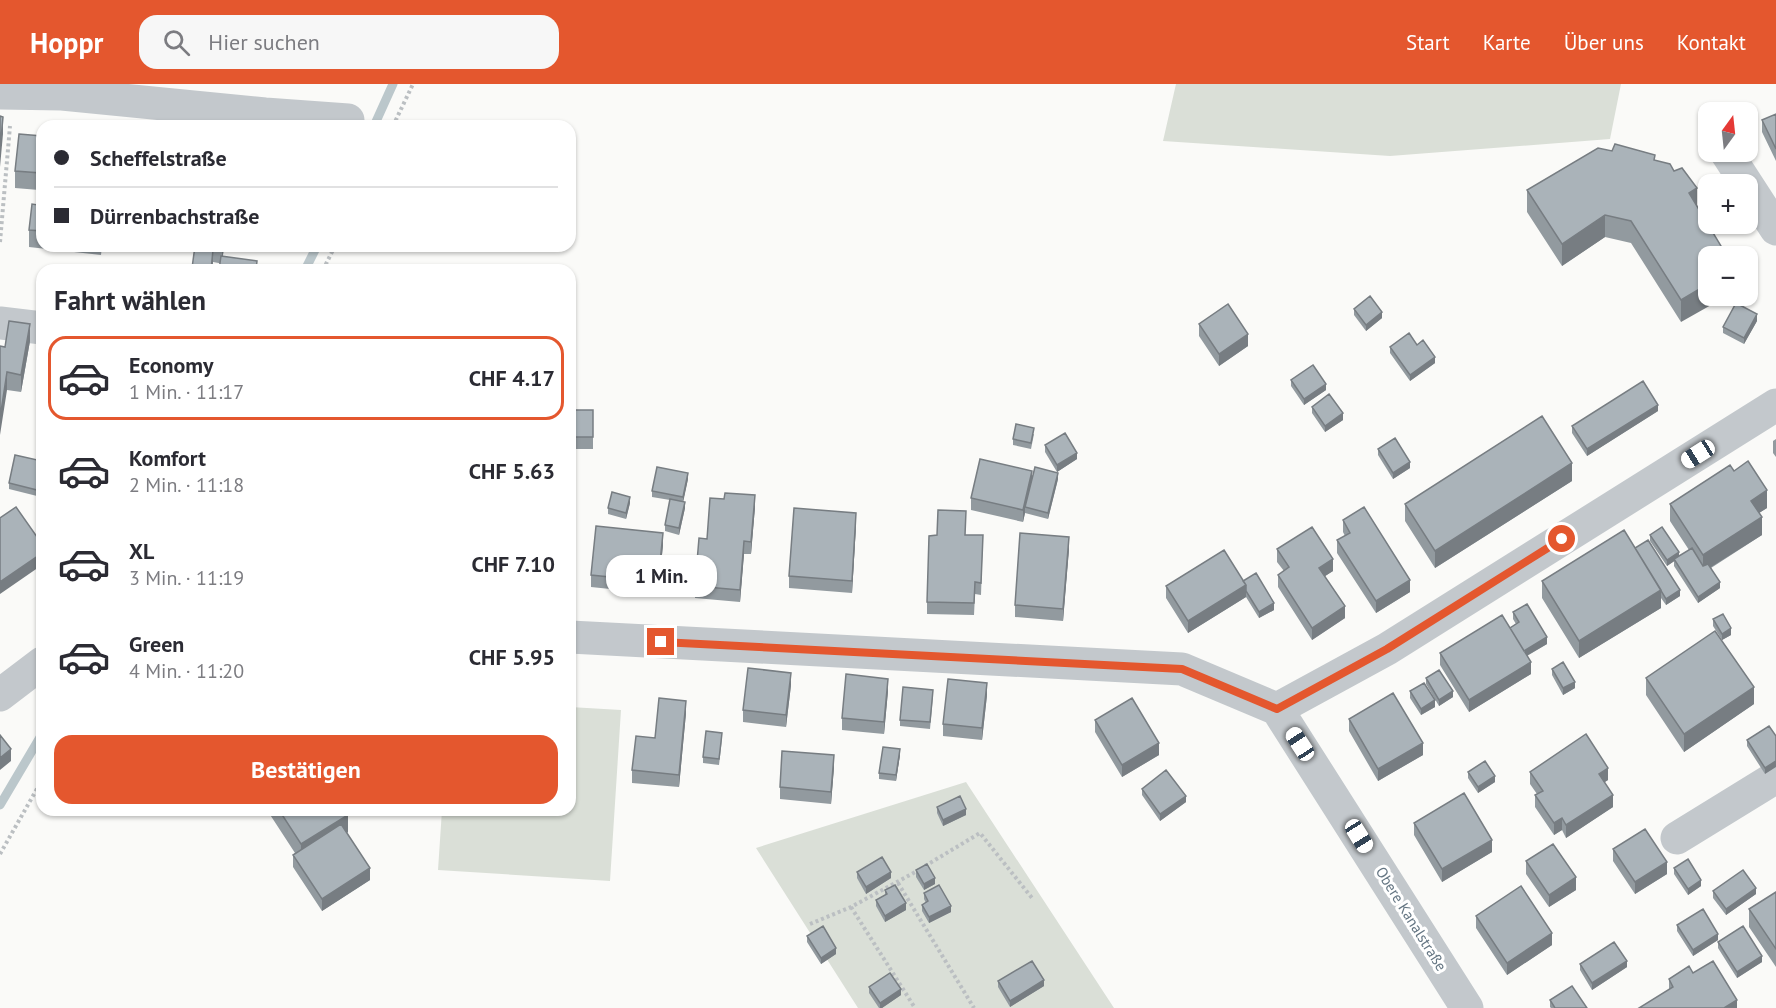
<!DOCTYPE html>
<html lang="de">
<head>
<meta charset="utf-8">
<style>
  :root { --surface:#fff; --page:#f7f7f7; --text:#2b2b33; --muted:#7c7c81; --line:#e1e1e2; --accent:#e4572e }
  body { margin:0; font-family:"PT Sans",sans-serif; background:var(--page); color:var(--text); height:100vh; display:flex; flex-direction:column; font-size:22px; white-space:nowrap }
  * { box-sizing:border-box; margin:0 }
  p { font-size:20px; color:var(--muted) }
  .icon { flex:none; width:33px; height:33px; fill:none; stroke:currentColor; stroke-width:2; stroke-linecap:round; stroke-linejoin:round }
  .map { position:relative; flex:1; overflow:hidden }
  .details { position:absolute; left:36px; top:180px; width:540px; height:552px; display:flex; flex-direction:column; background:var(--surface); border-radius:18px; box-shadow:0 2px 4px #0004 }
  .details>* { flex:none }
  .banner { position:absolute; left:36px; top:36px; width:540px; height:132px; border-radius:18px; box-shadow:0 2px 4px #0004; display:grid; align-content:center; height:132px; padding:0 18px; background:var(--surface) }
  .needle { width:39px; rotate:15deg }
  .buttons { position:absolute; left:1698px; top:18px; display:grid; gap:12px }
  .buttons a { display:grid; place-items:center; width:60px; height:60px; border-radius:12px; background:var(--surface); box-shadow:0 2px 4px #0004; font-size:30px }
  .end { position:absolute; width:27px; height:27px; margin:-14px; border:8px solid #e4572e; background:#fff; box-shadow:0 0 0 3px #fff }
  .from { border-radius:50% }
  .bubble { position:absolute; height:42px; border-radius:18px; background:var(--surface); box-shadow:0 2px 4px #0004; font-size:20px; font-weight:700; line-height:42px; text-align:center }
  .car { position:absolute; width:18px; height:36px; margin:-18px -9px; border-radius:8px; box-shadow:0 0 4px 2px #0007; background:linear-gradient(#fff 24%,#345 0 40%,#fff 0 76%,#345 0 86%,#fff 0) }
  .banner b { display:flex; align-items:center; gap:21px; height:57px; font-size:22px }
  .banner b+b { border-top:2px solid var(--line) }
  .banner i { width:15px; height:15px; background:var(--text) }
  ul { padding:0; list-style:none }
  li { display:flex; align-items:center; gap:18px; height:84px; margin:0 12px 9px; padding:0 6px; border:3px solid transparent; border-radius:18px }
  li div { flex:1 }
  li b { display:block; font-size:22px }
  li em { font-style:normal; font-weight:700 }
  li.on { border-color:var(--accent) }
  li>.icon { width:54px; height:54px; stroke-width:1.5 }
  h2 { padding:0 18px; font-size:27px; line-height:72px }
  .primary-button { display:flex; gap:12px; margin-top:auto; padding:12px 18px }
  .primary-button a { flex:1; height:69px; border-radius:18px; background:var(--accent); color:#fff; font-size:24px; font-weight:700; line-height:69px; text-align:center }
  header { display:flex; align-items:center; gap:36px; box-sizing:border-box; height:84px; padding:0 30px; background:var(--accent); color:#fff }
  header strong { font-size:28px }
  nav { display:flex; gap:33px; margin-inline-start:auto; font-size:21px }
  .search { width:420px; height:54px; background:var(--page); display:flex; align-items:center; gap:15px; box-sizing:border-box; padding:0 21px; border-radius:18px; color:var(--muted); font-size:22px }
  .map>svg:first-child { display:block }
  .green { fill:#dadfd7 }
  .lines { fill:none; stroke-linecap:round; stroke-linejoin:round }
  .stream { stroke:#bbc7cb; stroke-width:9 }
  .path { stroke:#bbbfc2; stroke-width:4; stroke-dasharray:3 3; stroke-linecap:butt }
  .minor { stroke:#c3c8cc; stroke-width:33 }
  .wall { fill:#929a9f }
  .shaded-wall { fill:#777d82 }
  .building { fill:#aab3b9; stroke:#777d82; stroke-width:1.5 }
  .route { stroke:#e4572e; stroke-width:8 }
  .labels { text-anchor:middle; stroke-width:6; stroke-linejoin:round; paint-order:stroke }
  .street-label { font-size:15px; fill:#657683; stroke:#fff }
</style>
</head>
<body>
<header>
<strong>Hoppr</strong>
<div class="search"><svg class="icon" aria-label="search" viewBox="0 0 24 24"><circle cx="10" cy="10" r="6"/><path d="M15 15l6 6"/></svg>Hier suchen</div>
<nav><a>Start</a><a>Karte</a><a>Über uns</a><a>Kontakt</a></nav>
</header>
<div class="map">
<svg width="1776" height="924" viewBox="0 0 1776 924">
  <rect width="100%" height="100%" fill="#fafaf8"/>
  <path class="green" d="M1176,0h445l-11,55 -220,17 -227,-15z
    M570,623l51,3 -11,171 -172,-11 4,-60h128z
    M966,698l148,226h-256l-102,-160z"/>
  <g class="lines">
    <path class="stream" d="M374,42l19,-42
      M305,186l12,-24
      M0,721l42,-71"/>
    <path class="path" d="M393,42l20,-42
      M0,158l10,-116
      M323,186l12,-24
      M0,770l42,-74
      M925,782l55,-33 52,65
      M898,799l76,125
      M851,823l64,101
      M810,840l41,-17 68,-37"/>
    <path class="minor" d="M0,9l62,1 203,20 83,6
      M1726,68l50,77
      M0,239l42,5
      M570,553l612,32 95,40
      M0,611l42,-32
      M1277,625l110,-60 389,-244
      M1277,625l190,299
      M1677,754l99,-61"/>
  </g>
  <path class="wall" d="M1776,30v47l-14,-29v-12z
    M42,52v110h60l-1,9 -72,-8v-17l9,-25 1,-15 -24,-2v-17z
    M1655,77l19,10 8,-3 -1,154 -50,-79 -26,-6 -43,29 -35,-54v-22z
    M195,162h29l-1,10 34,14 -44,-8 -1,8h-20z
    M1354,225l28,9 -16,13 -12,-16z
    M1757,237l-13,23 -21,-11v-6z
    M1199,240l49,22 -29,20 -20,-30z
    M30,257l-9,51 -14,-2 -2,-43z
    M1417,261l18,18 -25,18 -20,-28v-6z
    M42,289v46l-5,-1v-12z
    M1291,296l35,10 -22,15 -13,-19z
    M1312,323l31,13 -18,12 -13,-19z
    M570,326h23v39h-23z
    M1658,327l-71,45 -15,-23v-7z
    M1034,350l-3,15 -18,-4v-6z
    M1776,355v18l-3,-4v-12z
    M1045,361l32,14 -20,13 -12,-20z
    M1378,365l32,19 -17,11 -15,-24z
    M42,377l-5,35 -28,-7v-6z
    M1734,387l33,37 -8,5 3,22 -51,33 9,20 -22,15 -24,-37v-5l-7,5 -17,-25v-6l29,22 10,-7 -19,-29v-17z
    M1032,394l26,1 -10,40 -23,-6 -2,9 -52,-12v-12z
    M688,395l-5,22 2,7 -6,27 -14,-4v-6l5,-25 -18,-3v-6z
    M1572,397l-137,87 -30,-47v-17z
    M630,419l-4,16 -18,-5v-6z
    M755,423l-4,47h-7l-4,48 -45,-4v-12l12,-47z
    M1343,436l67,72 -34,21 -39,-60v-13l8,-4 -2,-4z
    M856,441l-4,68 -63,-5v-12z
    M966,451h17l-2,60 -6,-1 -1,21 -47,-1v-12z
    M663,461l-5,49 -67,-7v-12z
    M1635,464l45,48 -14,9 -5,-7v10l-82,50 -37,-60v-17z
    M1069,465l-6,72 -48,-4v-12z
    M1277,465l56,22 -8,5 20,42 -33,22 -34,-53v-12l6,-4 -7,-9z
    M1243,497l31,29 -15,8 -13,-21 -58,36 -22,-35v-12z
    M1513,528l34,32 -20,12 4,18 -62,38 -29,-47v-12l70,-25 6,-4 -3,-5z
    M1713,535l18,16 -9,5 -9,-14z
    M1552,585l23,19 -12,7 -11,-20z
    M1426,594l27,19 -14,9 -13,-22z
    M1646,594l108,26 -70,48 -38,-57z
    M791,601l-5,42 -43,-5v-12z
    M888,607l-4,43 -42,-4v-12z
    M1410,607l25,16 -14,8 -11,-17z
    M987,611l-5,45 -39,-4v-12z
    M933,612l-3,33 -30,-3v-6z
    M686,629l-7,74 -47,-4v-13l23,-32z
    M1349,635l74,36 -45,26 -29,-50z
    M1095,636l64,35 -37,22 -27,-45z
    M1769,642l-4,48 -18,-28v-6z
    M722,655l-3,26 -16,-2v-6z
    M900,671l-4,26 -17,-2v-6z
    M834,683l-3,37 -51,-5v-12z
    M1468,688l27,10 -17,11 -10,-15z
    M1530,688l78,8 -4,2 9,25 -47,31 -4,-8 -8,5 -19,-28v-12l2,-1 -7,-10z
    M1142,705l44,13 -26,19 -18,-26z
    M937,723l29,8 -23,11 -6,-13z
    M267,726h78l3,22 -1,1 23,47 -48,31 -29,-44v-12l2,-2z
    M1414,739l78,29 -50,30 -28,-47z
    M1613,765l54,25 -32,20 -22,-33z
    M1526,777l50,29 -27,17 -23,-33z
    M1674,784l27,18 -13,9 -14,-21z
    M916,786l19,14 -11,6 -8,-13z
    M857,788l34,6 -25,16 -9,-16z
    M885,806l21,20 -21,12 -9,-16v-6l9,-5z
    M1713,807l43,3 -30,21 -13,-17z
    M1776,808v75l-27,-40v-18z
    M924,809l27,19 -22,11 -7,-12v-6l4,-2 -2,-4z
    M1476,832l76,29 -45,30 -31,-47z
    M1677,841l41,15 -25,16 -16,-25z
    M807,852l29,18 -15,10 -14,-22z
    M1718,858l44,20 -25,16 -19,-30z
    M1580,880l47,3 -35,23 -12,-20z
    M1693,889l44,35 -68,-18v-11z
    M998,897l46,5 -34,21 -12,-20z
    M869,903l32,8 -19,13h-3l-10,-15z
    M1550,916l37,8h-36l-1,-1z"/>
  <path class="shaded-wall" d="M3,33v17l-3,33v-18z
    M1697,104v22l-8,-17z
    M1605,131v22l-43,29v-22z
    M223,162h1l-2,17v-12z
    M213,166v12l-1,8h-1z
    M1708,200v12h19l-46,26v-22z
    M1382,228v6l-16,13v-6z
    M1757,230v7l-13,23v-6z
    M30,240v17l-9,51v-17z
    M1248,250v12l-29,20v-12z
    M1435,273v6l-25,18v-6z
    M7,288v18l-7,45v-17z
    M1326,300v6l-22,15v-6z
    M1658,321v6l-71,45v-7z
    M1343,329v7l-18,12v-6z
    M1077,369v6l-20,13v-7z
    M1410,378v6l-17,11v-6z
    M1572,379v18l-137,87v-17z
    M42,385v7l-5,20v-6z
    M1032,387v12l-7,24v6l-2,9v-12z
    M688,389v6l-5,24v-6z
    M1058,389v6l-10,40v-6z
    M1767,406v18l-16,10v-17z
    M755,411v12l-4,47v-12z
    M630,413v6l-4,16v-6z
    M685,418v6l-6,27v-7z
    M856,429v12l-4,68v-12z
    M1762,433v18l-59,37v-17z
    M663,449v12l-5,49v-12z
    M1069,453v12l-6,72v-12z
    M744,457v13l-4,48v-12z
    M1679,468v6l-12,8v-6z
    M42,469v12l-42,29v-12z
    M1333,475v12l-14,9v-12z
    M1410,496v12l-34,21v-12z
    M1720,498v6l-22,15v-6z
    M1246,501v12l-58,36v-12z
    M1661,506v18l-82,50v-17z
    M1680,506v6l-14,9v-6z
    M1274,519v7l-15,8v-6z
    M1345,522v12l-33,22v-12z
    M1731,544v7l-9,5v-6z
    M1547,553v7l-26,15v-6z
    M1531,578v12l-62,38v-12z
    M791,589v12l-5,42v-12z
    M888,595v12l-4,43v-12z
    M1575,598v6l-12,7v-7z
    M987,599v12l-5,45v-12z
    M1754,603v17l-70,48v-18z
    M1453,607v6l-14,9v-6z
    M1435,616v7l-14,8v-6z
    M686,617v12l-7,74v-12z
    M1159,659v12l-37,22v-12z
    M1423,659v12l-45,26v-12z
    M11,665v12l-11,9v-12z
    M900,665v6l-4,26v-6z
    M834,671v12l-3,37v-12z
    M1776,677v6l-11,7v-6z
    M1608,684v12l-9,6v-12z
    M1495,692v6l-17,11v-6z
    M1613,711v12l-47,31v-13z
    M1186,712v6l-26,19v-7z
    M966,725v6l-23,11v-6z
    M348,731v17l-47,30v-18z
    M1562,734v12l-8,5v-12z
    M1492,756v12l-50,30v-13z
    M1667,778v12l-32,20v-12z
    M370,784v12l-48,31v-12z
    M891,788v6l-25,16v-7z
    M1576,793v13l-27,17v-12z
    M935,794v6l-11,6v-6z
    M1701,796v6l-13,9v-6z
    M1756,804v6l-30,21v-6z
    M906,819v7l-21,12v-6z
    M951,822v6l-22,11v-6z
    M1552,849v12l-45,30v-12z
    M1718,850v6l-25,16v-6z
    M836,864v6l-15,10v-6z
    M1762,872v6l-25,16v-6z
    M1627,877v6l-35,23v-7z
    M1044,896v6l-34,21v-6z
    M901,905v6l-19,13h-2v-5z
    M1737,916v8h-13z"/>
  <path class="building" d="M1776,30v35l-14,-29z
    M0,32l3,1 -3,32z
    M19,50l23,2v95l-13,-1 3,-26 6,1 3,-32 -26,-2z
    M1615,60l40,11 -1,5 16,4 4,7 8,-3 15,20 -8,5 38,63h-19v28l-27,16 -50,-79 -26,-6 -43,29 -35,-54 71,-42 14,3z
    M195,162h28l-1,5 -9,-1 -2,20 -19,-2z
    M221,172l36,5 -1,9h-37z
    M1370,212l12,16 -16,13 -12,-16z
    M1736,219l21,11 -13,24 -21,-11z
    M1228,220l20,30 -29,20 -20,-30z
    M9,237l21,3 -9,51 -14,-3 -7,46v-72l5,1z
    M1409,249l8,12 6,-5 12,17 -25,18 -20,-28z
    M1313,281l13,19 -22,15 -13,-19z
    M42,289v34l-5,-1z
    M1643,297l15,24 -71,44 -15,-23z
    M1329,310l14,19 -18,13 -13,-19z
    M570,326h23v27h-23z
    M1542,332l30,47 -137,88 -30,-47z
    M1016,340l18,4 -3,15 -18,-4z
    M1065,349l12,20 -20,12 -12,-20z
    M1395,354l15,24 -17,11 -15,-24z
    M15,371l27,6v8l-5,21 -28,-7z
    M980,375l52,12 -9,39 -52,-12z
    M1748,377l19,29 -16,11 11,16 -59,38 -33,-51 60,-39 4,6z
    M657,383l31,6 -5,24 -31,-6z
    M1035,383l23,6 -10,40 -23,-6z
    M612,408l18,5 -4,16 -18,-5z
    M725,409l30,2 -4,47 -7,-1 -4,49 -45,-4 4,-48 8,1 3,-41 14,1z
    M670,415l15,3 -6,26 -14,-3z
    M16,423l26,37v9l-42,29v-64z
    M1364,423l46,73 -34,21 -39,-61 13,-7 -7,-13z
    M794,424l62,5 -4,68 -63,-5z
    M938,426l28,1 -1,24h18l-2,48 -6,-1 -1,21 -47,-1 2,-66 8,-1z
    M596,442l67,7 -5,49 -67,-7z
    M1312,443l21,32 -14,9 26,38 -33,22 -34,-53 11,-8 -12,-18z
    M1662,443l17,25 -12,8 -17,-25z
    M1624,446l37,60 -82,51 -37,-60z
    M1020,449l49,4 -6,72 -48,-4z
    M1648,456l32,50 -14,9 -31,-51z
    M1692,464l11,18 5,-2 12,18 -22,15 -24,-38z
    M1224,466l22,35 -58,36 -22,-35z
    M1256,489l18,30 -15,9 -13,-21v-6l-3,-4z
    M1527,520l20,33 -23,14 -14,-23 9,-6 -6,-10z
    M1723,530l8,14 -9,6 -9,-15z
    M1502,531l29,47 -62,38 -29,-47z
    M1715,547l39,56 -70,47 -38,-56z
    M1563,578l12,20 -12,6 -11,-19z
    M748,584l43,5 -5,42 -43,-5z
    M1439,586l14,21 -14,9 -13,-22z
    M846,590l42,5 -4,43 -42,-4z
    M948,595l39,4 -5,45 -39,-4z
    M1424,599l11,17 -14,9 -11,-18z
    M903,603l30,3 -3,32 -30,-2z
    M1393,609l30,50 -45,26 -29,-50z
    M659,614l27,3 -7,74 -47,-5 4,-34 19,2z
    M1132,614l27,45 -37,22 -27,-45z
    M1769,642l7,10v25l-11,7 -18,-28z
    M706,647l16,2 -3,26 -16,-2z
    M1586,650l22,34 -9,6 14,21 -47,30 -4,-7 -8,5 -19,-28 8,-4 -13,-19z
    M0,651l11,14 -11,9z
    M883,663l17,2 -4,26 -17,-2z
    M782,667l52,4 -3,37 -51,-5z
    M1485,677l10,15 -17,11 -10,-15z
    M1166,686l20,26 -26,18 -18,-25z
    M1464,709l28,47 -50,29 -28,-46z
    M960,712l6,13 -23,11 -6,-13z
    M279,726h66l3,5 -47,29z
    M341,740l29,44 -48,31 -29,-44z
    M1645,745l22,33 -32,20 -22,-33z
    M1553,760l23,33 -27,18 -23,-34z
    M882,773l9,15 -25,15 -9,-15z
    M1688,775l13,21 -13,9 -14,-21z
    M927,780l8,14 -11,6 -8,-14z
    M1743,786l13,18 -30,21 -13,-18z
    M895,801l11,18 -21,13 -9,-16 11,-6 -2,-4z
    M939,801l12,21 -22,11 -7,-12 6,-4 -4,-8z
    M1521,802l31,47 -45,30 -31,-47z
    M1776,808v57l-27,-40z
    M1703,825l15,25 -25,16 -16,-25z
    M823,842l13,22 -15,10 -14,-22z
    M1743,842l19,30 -25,16 -19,-30z
    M1614,858l13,19 -35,22 -12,-19z
    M1032,877l12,19 -34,21 -12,-20z
    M1713,877l24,39 -13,8h-85l34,-21 -4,-8 20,-13 4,7z
    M890,889l11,16 -21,14 -11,-16z
    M1572,902l15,22h-32l-5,-8z"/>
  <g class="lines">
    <path class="route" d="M661,558l521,27 95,40 110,-60 175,-110"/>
  </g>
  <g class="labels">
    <g class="street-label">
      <text transform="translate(1411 835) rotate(58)" y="5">Obere Kanalstraße</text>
    </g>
  </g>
</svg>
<div class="buttons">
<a><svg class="needle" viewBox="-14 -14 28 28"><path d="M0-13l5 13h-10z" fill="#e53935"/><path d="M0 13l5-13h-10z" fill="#7c7c81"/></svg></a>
<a>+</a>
<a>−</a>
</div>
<i class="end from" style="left:1562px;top:455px"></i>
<i class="end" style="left:661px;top:558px"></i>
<div class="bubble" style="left:606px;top:471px;width:111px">1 Min.</div>
<i class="car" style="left:1698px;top:370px;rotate:238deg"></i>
<i class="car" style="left:1300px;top:660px;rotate:327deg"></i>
<i class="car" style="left:1359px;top:752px;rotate:148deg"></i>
<div class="banner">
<b><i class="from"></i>Scheffelstraße</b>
<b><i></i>Dürrenbachstraße</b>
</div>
<section class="details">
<h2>Fahrt wählen</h2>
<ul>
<li class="on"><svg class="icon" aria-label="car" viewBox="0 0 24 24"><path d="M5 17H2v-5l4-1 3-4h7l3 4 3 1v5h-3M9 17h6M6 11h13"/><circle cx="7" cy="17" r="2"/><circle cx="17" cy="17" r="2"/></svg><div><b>Economy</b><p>1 Min. · 11:17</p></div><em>CHF 4.17</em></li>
<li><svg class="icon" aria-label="car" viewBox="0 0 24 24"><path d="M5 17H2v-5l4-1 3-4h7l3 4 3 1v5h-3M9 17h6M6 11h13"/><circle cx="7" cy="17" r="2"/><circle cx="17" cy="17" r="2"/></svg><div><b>Komfort</b><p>2 Min. · 11:18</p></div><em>CHF 5.63</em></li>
<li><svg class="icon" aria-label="car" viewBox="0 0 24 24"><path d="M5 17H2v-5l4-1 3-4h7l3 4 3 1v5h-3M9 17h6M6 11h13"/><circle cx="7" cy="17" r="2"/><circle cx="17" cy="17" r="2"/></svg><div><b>XL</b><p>3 Min. · 11:19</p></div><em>CHF 7.10</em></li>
<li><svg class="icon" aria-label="car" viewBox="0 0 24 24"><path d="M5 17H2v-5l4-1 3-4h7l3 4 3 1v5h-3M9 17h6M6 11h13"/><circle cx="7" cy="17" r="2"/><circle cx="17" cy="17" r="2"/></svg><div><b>Green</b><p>4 Min. · 11:20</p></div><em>CHF 5.95</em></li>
</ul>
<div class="primary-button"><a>Bestätigen</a></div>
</section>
</div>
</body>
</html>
